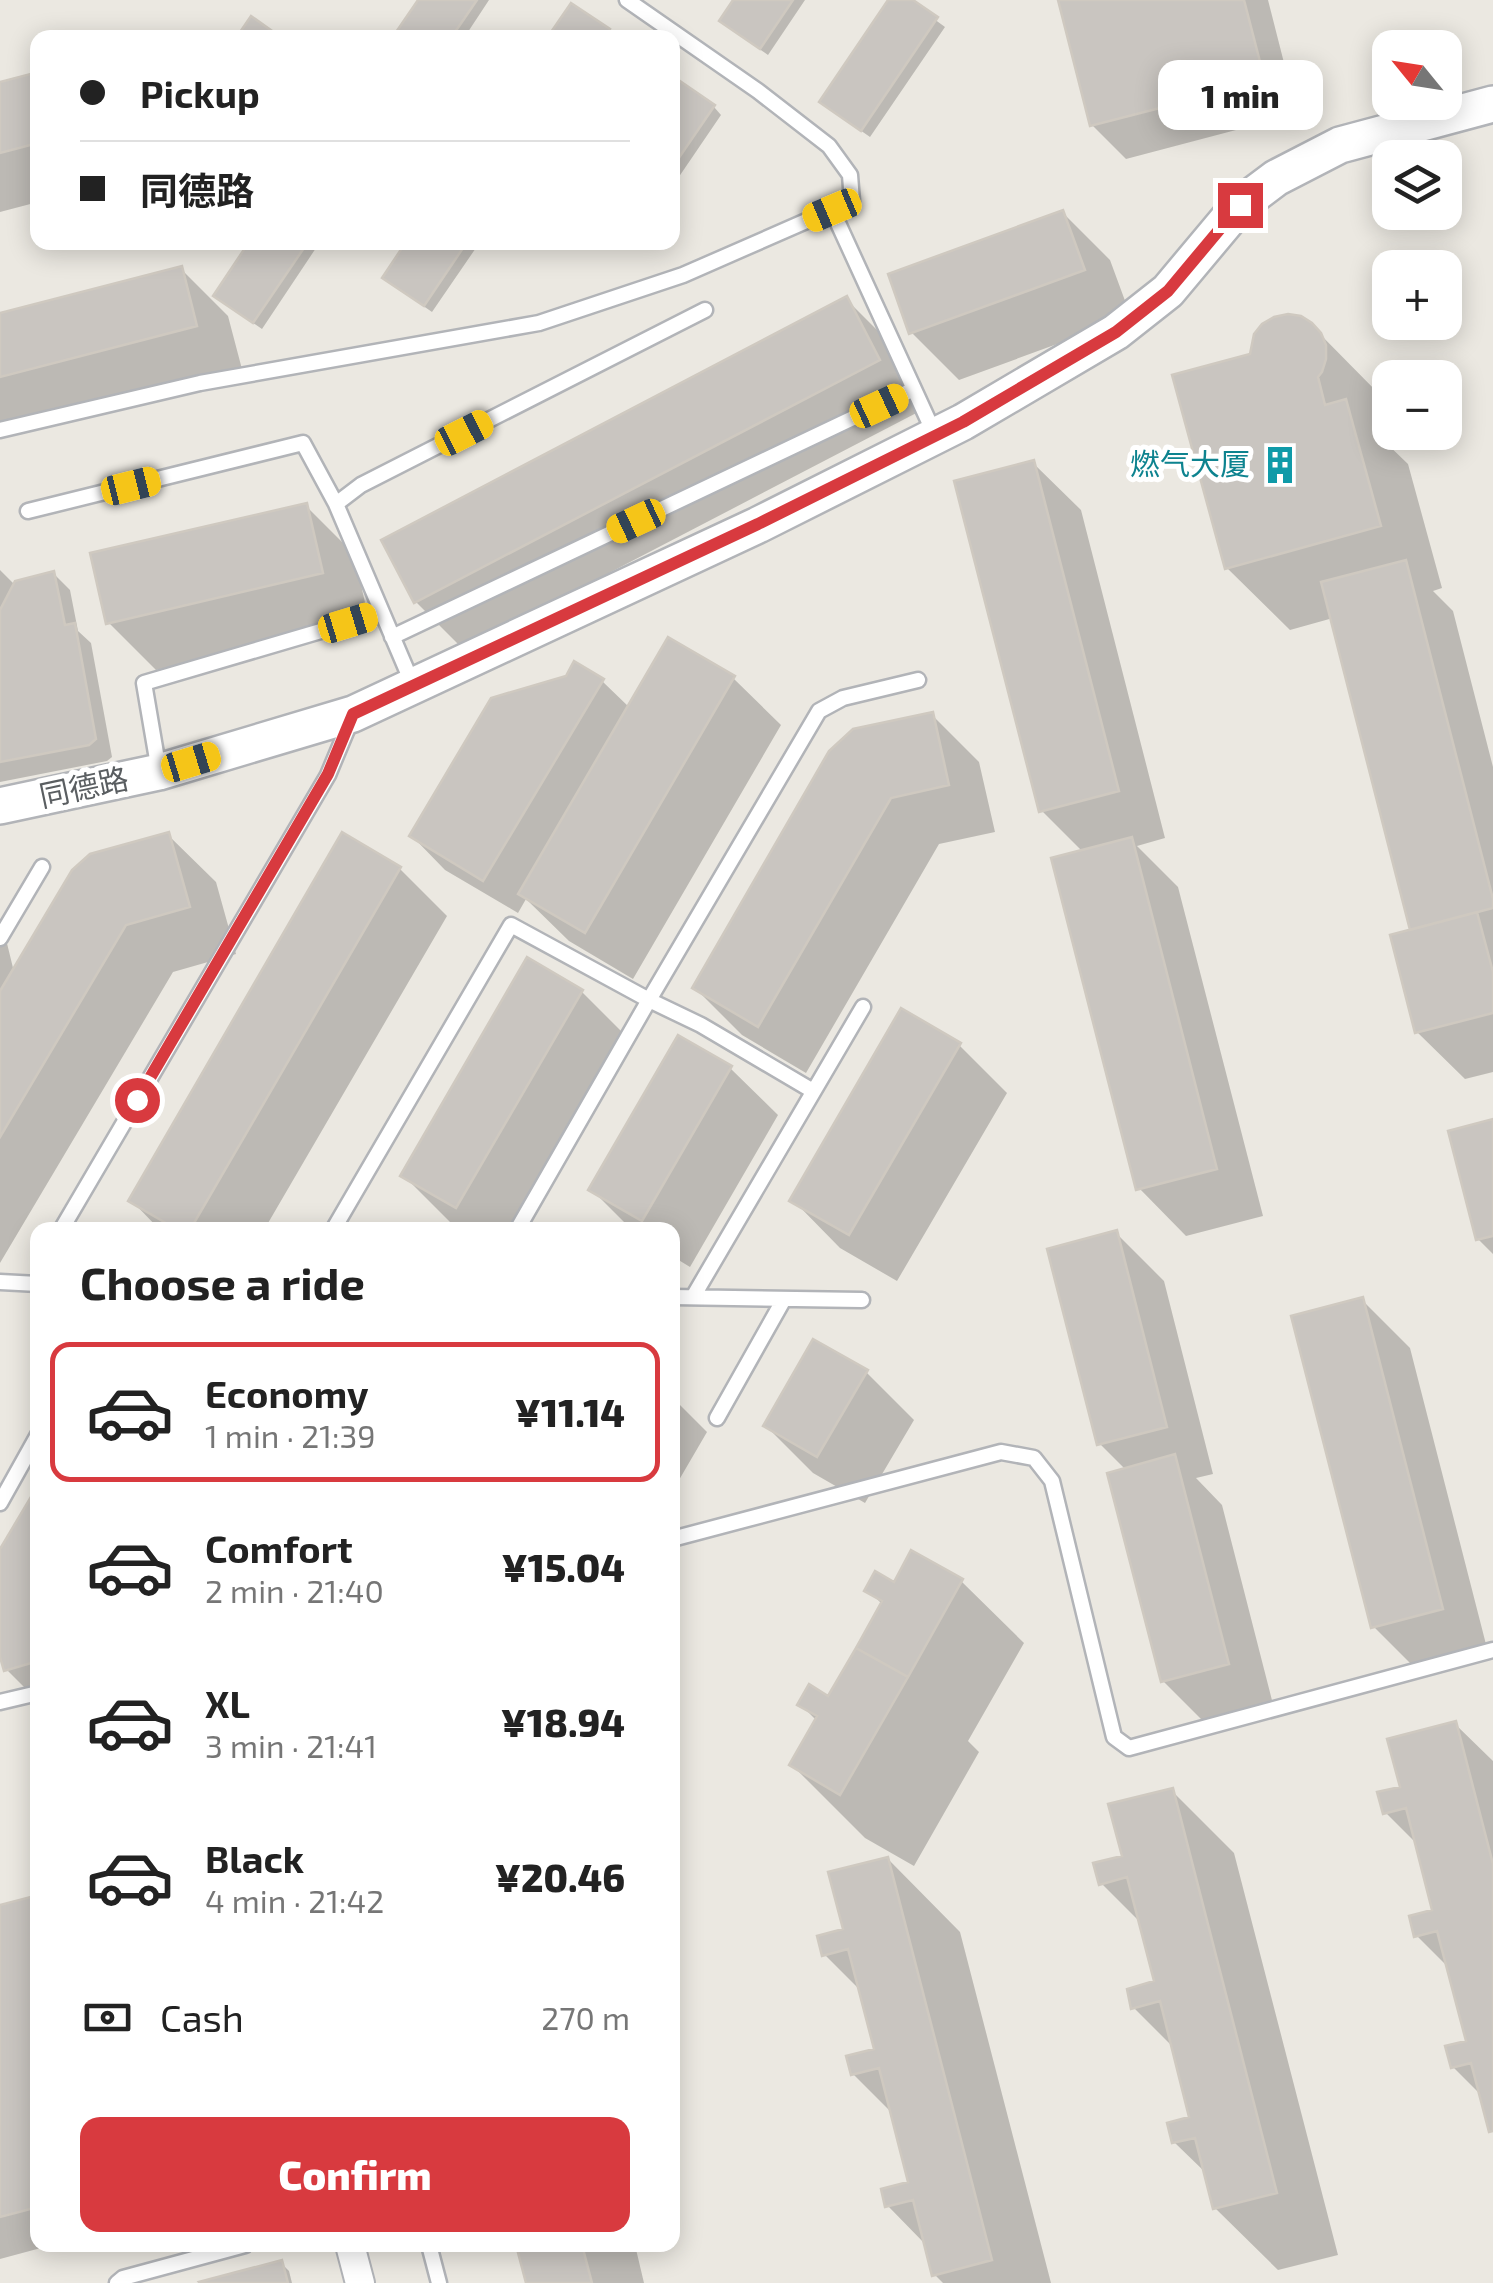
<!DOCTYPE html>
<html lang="en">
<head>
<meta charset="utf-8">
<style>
  :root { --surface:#fff; --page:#f6f6f6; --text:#222; --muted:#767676; --line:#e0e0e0; --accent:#d83a3f }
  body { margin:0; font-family:"Exo 2","Noto Sans SC",sans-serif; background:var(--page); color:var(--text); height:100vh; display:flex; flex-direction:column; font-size:38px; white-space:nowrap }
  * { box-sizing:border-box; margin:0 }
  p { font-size:32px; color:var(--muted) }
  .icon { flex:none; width:55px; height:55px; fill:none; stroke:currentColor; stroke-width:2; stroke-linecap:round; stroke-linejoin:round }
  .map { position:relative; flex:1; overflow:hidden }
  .panel { position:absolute; left:30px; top:1222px; width:650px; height:1030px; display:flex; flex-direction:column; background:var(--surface); border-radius:20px; box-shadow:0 5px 25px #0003 }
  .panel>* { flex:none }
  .guide { position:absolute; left:30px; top:30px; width:650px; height:220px; border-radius:20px; box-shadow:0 5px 25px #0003; display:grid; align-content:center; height:220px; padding:0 50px; background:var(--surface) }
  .needle { width:65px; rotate:300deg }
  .fabs { position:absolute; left:1372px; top:30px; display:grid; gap:20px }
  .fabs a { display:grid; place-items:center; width:90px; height:90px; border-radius:20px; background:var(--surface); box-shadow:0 5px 25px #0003; font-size:50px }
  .end { position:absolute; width:45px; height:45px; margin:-22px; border:12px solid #d83a3f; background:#fff; box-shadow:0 0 0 5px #fff }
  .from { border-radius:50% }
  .bubble { position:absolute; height:70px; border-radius:20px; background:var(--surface); box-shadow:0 5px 25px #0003; font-size:32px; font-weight:800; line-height:70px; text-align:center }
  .car { position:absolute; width:30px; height:60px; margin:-30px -15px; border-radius:12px; box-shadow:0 0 8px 2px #0007; background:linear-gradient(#f5c518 24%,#345 0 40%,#f5c518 0 76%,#345 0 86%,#f5c518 0) }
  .guide b { display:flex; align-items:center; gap:35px; height:95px; font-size:38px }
  .guide b+b { border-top:2px solid var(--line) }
  .guide i { width:25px; height:25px; background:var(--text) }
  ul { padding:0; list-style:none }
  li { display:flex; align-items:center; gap:30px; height:140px; margin:0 20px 15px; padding:0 30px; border:5px solid transparent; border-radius:20px }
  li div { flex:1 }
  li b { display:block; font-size:38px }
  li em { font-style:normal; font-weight:800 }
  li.selected { border-color:var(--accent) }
  li>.icon { width:90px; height:90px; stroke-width:1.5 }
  h2 { padding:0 50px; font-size:45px; line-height:120px }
  .pay { display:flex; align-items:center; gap:25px; height:110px; padding:0 50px; font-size:38px }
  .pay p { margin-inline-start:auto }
  .action { display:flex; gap:20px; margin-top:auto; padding:20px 50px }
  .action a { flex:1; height:115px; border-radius:20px; background:var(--accent); color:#fff; font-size:40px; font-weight:800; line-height:115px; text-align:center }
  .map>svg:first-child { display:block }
  .shadow { fill:#0003 }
  .building { fill:#c9c5c0; stroke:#cfc9c0; stroke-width:2.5 }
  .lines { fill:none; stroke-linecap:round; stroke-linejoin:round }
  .service-casing { stroke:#b2b4b8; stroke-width:19 }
  .minor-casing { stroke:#b2b4b8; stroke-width:32 }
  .tertiary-casing { stroke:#b2b4b8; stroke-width:40 }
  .service { stroke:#fff; stroke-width:14 }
  .minor { stroke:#fff; stroke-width:28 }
  .tertiary { stroke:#fff; stroke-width:35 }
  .route { stroke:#d83a3f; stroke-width:12 }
  .labels { text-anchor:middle; stroke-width:10; stroke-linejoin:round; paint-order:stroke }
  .culture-label { font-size:30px; fill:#0d838f; stroke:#fff; text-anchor:end }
  .street-label { font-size:30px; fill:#5a5e61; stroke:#fff }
</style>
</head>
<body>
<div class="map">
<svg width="1493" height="2283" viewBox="0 0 1493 2283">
  <rect width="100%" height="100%" fill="#ebe8e1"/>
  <path class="shadow" d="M421,0h68l-25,38h-68z
    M736,0h69l-37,55 -38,-27z
    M891,0h17l37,27 -75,110 -40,-28z
    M1060,0h208l29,114 -171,45 -34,-34z
    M38,75v127l-38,10v-127z
    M672,89l42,18 7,8 -49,72z
    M1062,212l48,48 21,57 -172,63 -48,-48z
    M252,242h68l-58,87 -38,-26z
    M409,242h71l-48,70 -39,-27z
    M181,269l47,47 15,57 -243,64v-121z
    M847,300l47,47 32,61 -463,241 -47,-47z
    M1311,325l72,73 4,12v12l-6,16 27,26 34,124 -9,3 20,20 40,156v305l-28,7 -48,-47 -4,-100 -80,-314 -43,12 -63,-62 25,-212z
    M1033,463l48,47 84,328 -28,8 41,41 85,329 -77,20 -47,-48 -56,-336 -42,-42z
    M306,506l48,48 15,66 -213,50 -48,-48z
    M0,570l15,15 38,-12 17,17 8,41 13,12 21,114 -5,4 -107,21z
    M733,678l48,47 -148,254 -64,-38 -43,-42 -8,14 -73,-43 -33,-34 190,-155 28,27z
    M932,715l47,47 16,70 -56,12 -133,229 -64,-38 -47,-47z
    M168,835l48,47 20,72 -63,18 -173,291v-336l4,4 10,41z
    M400,869l47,47 -183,314h-104l-29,-30z
    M582,992l47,47 -111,191h-55l-12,-7 -48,-48z
    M959,1045l48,48 -110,188 -57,-33 -47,-48z
    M730,1068l48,47 -88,152 -18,-11v-26h-40l-41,-41z
    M1493,1122v132l-15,-15z
    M1116,1233l48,48 49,193 -17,4 26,27 53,207 -64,17 -48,-48 -37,-211 -26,-26z
    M1362,1300l48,48 79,308 -68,18 -48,-48z
    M866,1372l48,48 -49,83 -52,-30 -47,-47z
    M672,1397l35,35 -35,60z
    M38,1490v211l-32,-32 -6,-21v-94z
    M961,1581l63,62 -56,98 11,11 -65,114 -49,-28 -73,-73 25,-44 -17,-17 29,-5 54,-94 -15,-15 27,-5z
    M1455,1724l38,37v371l-10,-35 -30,-30 16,-25 -19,-73 -33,-33 18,-24 -17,-67 -33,-33z
    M1172,1791l62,62 104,402 -60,15 -63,-62 -8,-34 -33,-32 18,-23 -18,-71 -40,-40 23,-25 -15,-59 -41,-41 24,-26z
    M888,1859l72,73 91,351h-108l-8,-8 -8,-29 -39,-40 23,-22 -18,-70 -40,-40 24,-23 -15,-59 -38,-38 22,-23z
    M38,1898v347h14l-52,14v-351z
    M519,2245h116l9,38h-115z
    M281,2263l8,8 3,12h-86z"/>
  <path class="building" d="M418,0h59l-26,38h-59z
    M733,0h60l-33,49 -41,-28z
    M888,0h25l25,17 -77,114 -42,-29z
    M1058,0h186l21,81 -175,45z
    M571,3l39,26 -5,9h-58z
    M251,16l31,22h-46z
    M38,72v71l-38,10v-71z
    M677,79l38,26 -43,63v-83z
    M1063,210l22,60 -176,64 -21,-60z
    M249,242h59l-55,81 -40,-27z
    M406,242h61l-43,64 -42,-28z
    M182,266l15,60 -197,51v-64z
    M847,296l33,64 -466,243 -33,-63z
    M1288,314l13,2 11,7 9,10 5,12v14l-4,13 -4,5 7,28 21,-6 35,127 -156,43 -53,-194 78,-21 4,-20 8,-10 12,-7z
    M1034,460l85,331 -80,21 -85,-331z
    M307,503l16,70 -217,51 -16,-71z
    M1406,560l87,339v9l-83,22 -89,-348z
    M54,571l11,54 10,-2 21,116 -7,6 -89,17v-152l15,-29z
    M668,637l67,39 -150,257 -67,-39z
    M574,661l30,18 -121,202 -74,-45 82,-138 75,-22z
    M933,712l16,73 -58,13 -133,229 -66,-39 137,-237 24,-22z
    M169,832l21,75 -64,18 -126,212v-146l72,-121 18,-16z
    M342,832l59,35 -211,363h-12l-50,-29z
    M1132,837l85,332 -81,21 -85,-332z
    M1477,912l16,60v41l-78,20 -25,-98z
    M527,957l56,33 -127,218 -56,-32z
    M901,1008l60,35 -112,192 -60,-34z
    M678,1035l54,31 -90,155 -54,-31z
    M1493,1119v117l-17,4 -28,-109z
    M1117,1230l50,197 -70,18 -50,-196z
    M1363,1297l80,312 -72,19 -80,-312z
    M813,1339l55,31 -51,87 -54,-31z
    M1175,1454l54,210 -68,18 -54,-209z
    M38,1485v176l-34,10 -4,-14v-108z
    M911,1550l52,29 -55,98 -52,-29 26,-47 -18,-10 11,-20 19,11z
    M856,1648l52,29 -68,118 -51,-30 28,-49 -20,-11 12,-21 19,12z
    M1456,1721l37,143v267l-4,1 -18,-69 -20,5 -6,-22 21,-5 -29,-110 -23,6 -5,-21 23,-6 -26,-102 -23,6 -6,-22 23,-5 -13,-48z
    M1173,1788l104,405 -64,16 -18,-71 -23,5 -5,-20 22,-6 -29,-116 -29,8 -4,-20 27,-8 -27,-104 -28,8 -6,-22 29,-7 -14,-52z
    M888,1857l104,403 -60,16 -19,-76 -28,7 -4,-18 27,-7 -29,-114 -28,7 -5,-19 28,-7 -26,-100 -26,7 -5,-20 26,-7 -15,-57z
    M38,1895v312l-38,10v-312z
    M516,2245h66l10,38h-66z
    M282,2260l6,23h-88l-1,-1z"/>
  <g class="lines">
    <g class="service-casing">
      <path id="service" d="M832,210l103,225
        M0,430l200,-47 339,-60 144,-48 169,-74 -2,-26 -21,-29 -71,-55 -131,-91
        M28,511l275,-68 33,61
        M392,637l522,-248
        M413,685l-77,-181 25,-19 344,-175
        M159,771l-15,-88 238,-70
        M0,938l42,-71
        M61,1230l267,-455 23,-55
        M333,1230l178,-305 138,75 52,25 112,66
        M517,1230l132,-230 170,-289 24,-13 75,-18
        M0,1282l38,2
        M672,1297l190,3
        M693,1297l170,-290
        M717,1418l67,-119
        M0,1503l38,-68
        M672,1539l329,-87 33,6 18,23 62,256 15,11 364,-98
        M0,1702l38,-9
        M429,2245l10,38
        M117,2283l6,-5 122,-33"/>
    </g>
    <g class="minor-casing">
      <path id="minor" d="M350,2245l10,38"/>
    </g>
    <g class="tertiary-casing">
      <path id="tertiary" d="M0,806l159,-34 194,-58 405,-189 205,-103 153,-90 52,-41 72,-86 36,-27 64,-33 153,-41"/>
    </g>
    <use href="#service" class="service"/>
    <use href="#minor" class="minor"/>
    <use href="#tertiary" class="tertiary"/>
  </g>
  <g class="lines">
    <path class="route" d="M137,1100l191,-326 25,-60 405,-190 205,-102 153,-90 52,-41 72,-86"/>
  </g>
  <defs>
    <g id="building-bare" transform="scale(3)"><path d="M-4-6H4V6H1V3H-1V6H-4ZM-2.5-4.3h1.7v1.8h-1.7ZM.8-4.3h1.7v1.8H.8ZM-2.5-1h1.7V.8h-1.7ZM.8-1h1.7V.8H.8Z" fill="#0f9aa8" stroke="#fff" stroke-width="2.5" paint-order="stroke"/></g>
  </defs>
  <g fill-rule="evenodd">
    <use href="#building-bare" x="1280" y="465"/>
  </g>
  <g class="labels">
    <g class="culture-label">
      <text x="1250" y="475">燃气大厦</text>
    </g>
    <g class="street-label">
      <text transform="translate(84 788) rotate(-12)" y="10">同德路</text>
    </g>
  </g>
</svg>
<div class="fabs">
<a><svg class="needle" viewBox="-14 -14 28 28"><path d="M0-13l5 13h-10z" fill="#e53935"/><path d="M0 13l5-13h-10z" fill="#767676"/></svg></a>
<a><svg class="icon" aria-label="layers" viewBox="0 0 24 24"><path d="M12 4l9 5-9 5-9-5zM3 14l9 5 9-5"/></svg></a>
<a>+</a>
<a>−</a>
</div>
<i class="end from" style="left:137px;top:1100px"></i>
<i class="end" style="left:1240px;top:205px"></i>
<div class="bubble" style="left:1158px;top:60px;width:165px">1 min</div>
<i class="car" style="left:832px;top:210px;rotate:247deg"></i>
<i class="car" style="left:879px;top:406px;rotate:65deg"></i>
<i class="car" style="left:464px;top:433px;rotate:63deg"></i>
<i class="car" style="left:131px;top:486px;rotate:76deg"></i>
<i class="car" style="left:636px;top:521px;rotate:245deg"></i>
<i class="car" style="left:348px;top:623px;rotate:73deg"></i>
<i class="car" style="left:191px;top:762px;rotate:73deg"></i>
<div class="guide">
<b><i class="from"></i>Pickup</b>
<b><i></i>同德路</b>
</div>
<section class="panel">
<h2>Choose a ride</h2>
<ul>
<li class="selected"><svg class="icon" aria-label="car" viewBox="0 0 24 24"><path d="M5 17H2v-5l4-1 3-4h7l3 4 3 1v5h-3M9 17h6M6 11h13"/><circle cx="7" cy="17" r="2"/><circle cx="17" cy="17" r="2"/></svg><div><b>Economy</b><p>1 min · 21:39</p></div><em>¥11.14</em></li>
<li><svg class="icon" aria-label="car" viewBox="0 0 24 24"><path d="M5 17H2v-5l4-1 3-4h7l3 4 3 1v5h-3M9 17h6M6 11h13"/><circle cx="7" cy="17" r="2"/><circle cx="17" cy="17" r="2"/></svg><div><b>Comfort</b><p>2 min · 21:40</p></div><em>¥15.04</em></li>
<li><svg class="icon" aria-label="car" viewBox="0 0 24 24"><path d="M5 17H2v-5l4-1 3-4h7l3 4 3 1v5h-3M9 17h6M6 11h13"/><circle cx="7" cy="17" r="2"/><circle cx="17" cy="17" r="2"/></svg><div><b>XL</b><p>3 min · 21:41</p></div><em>¥18.94</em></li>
<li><svg class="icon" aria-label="car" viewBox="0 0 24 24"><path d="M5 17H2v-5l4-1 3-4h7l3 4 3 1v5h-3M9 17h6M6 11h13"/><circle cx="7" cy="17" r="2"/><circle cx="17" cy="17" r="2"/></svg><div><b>Black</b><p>4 min · 21:42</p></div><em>¥20.46</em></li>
</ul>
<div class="pay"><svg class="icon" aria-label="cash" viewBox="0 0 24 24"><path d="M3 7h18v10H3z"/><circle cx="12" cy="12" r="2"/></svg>Cash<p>270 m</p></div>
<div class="action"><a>Confirm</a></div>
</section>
</div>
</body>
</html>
